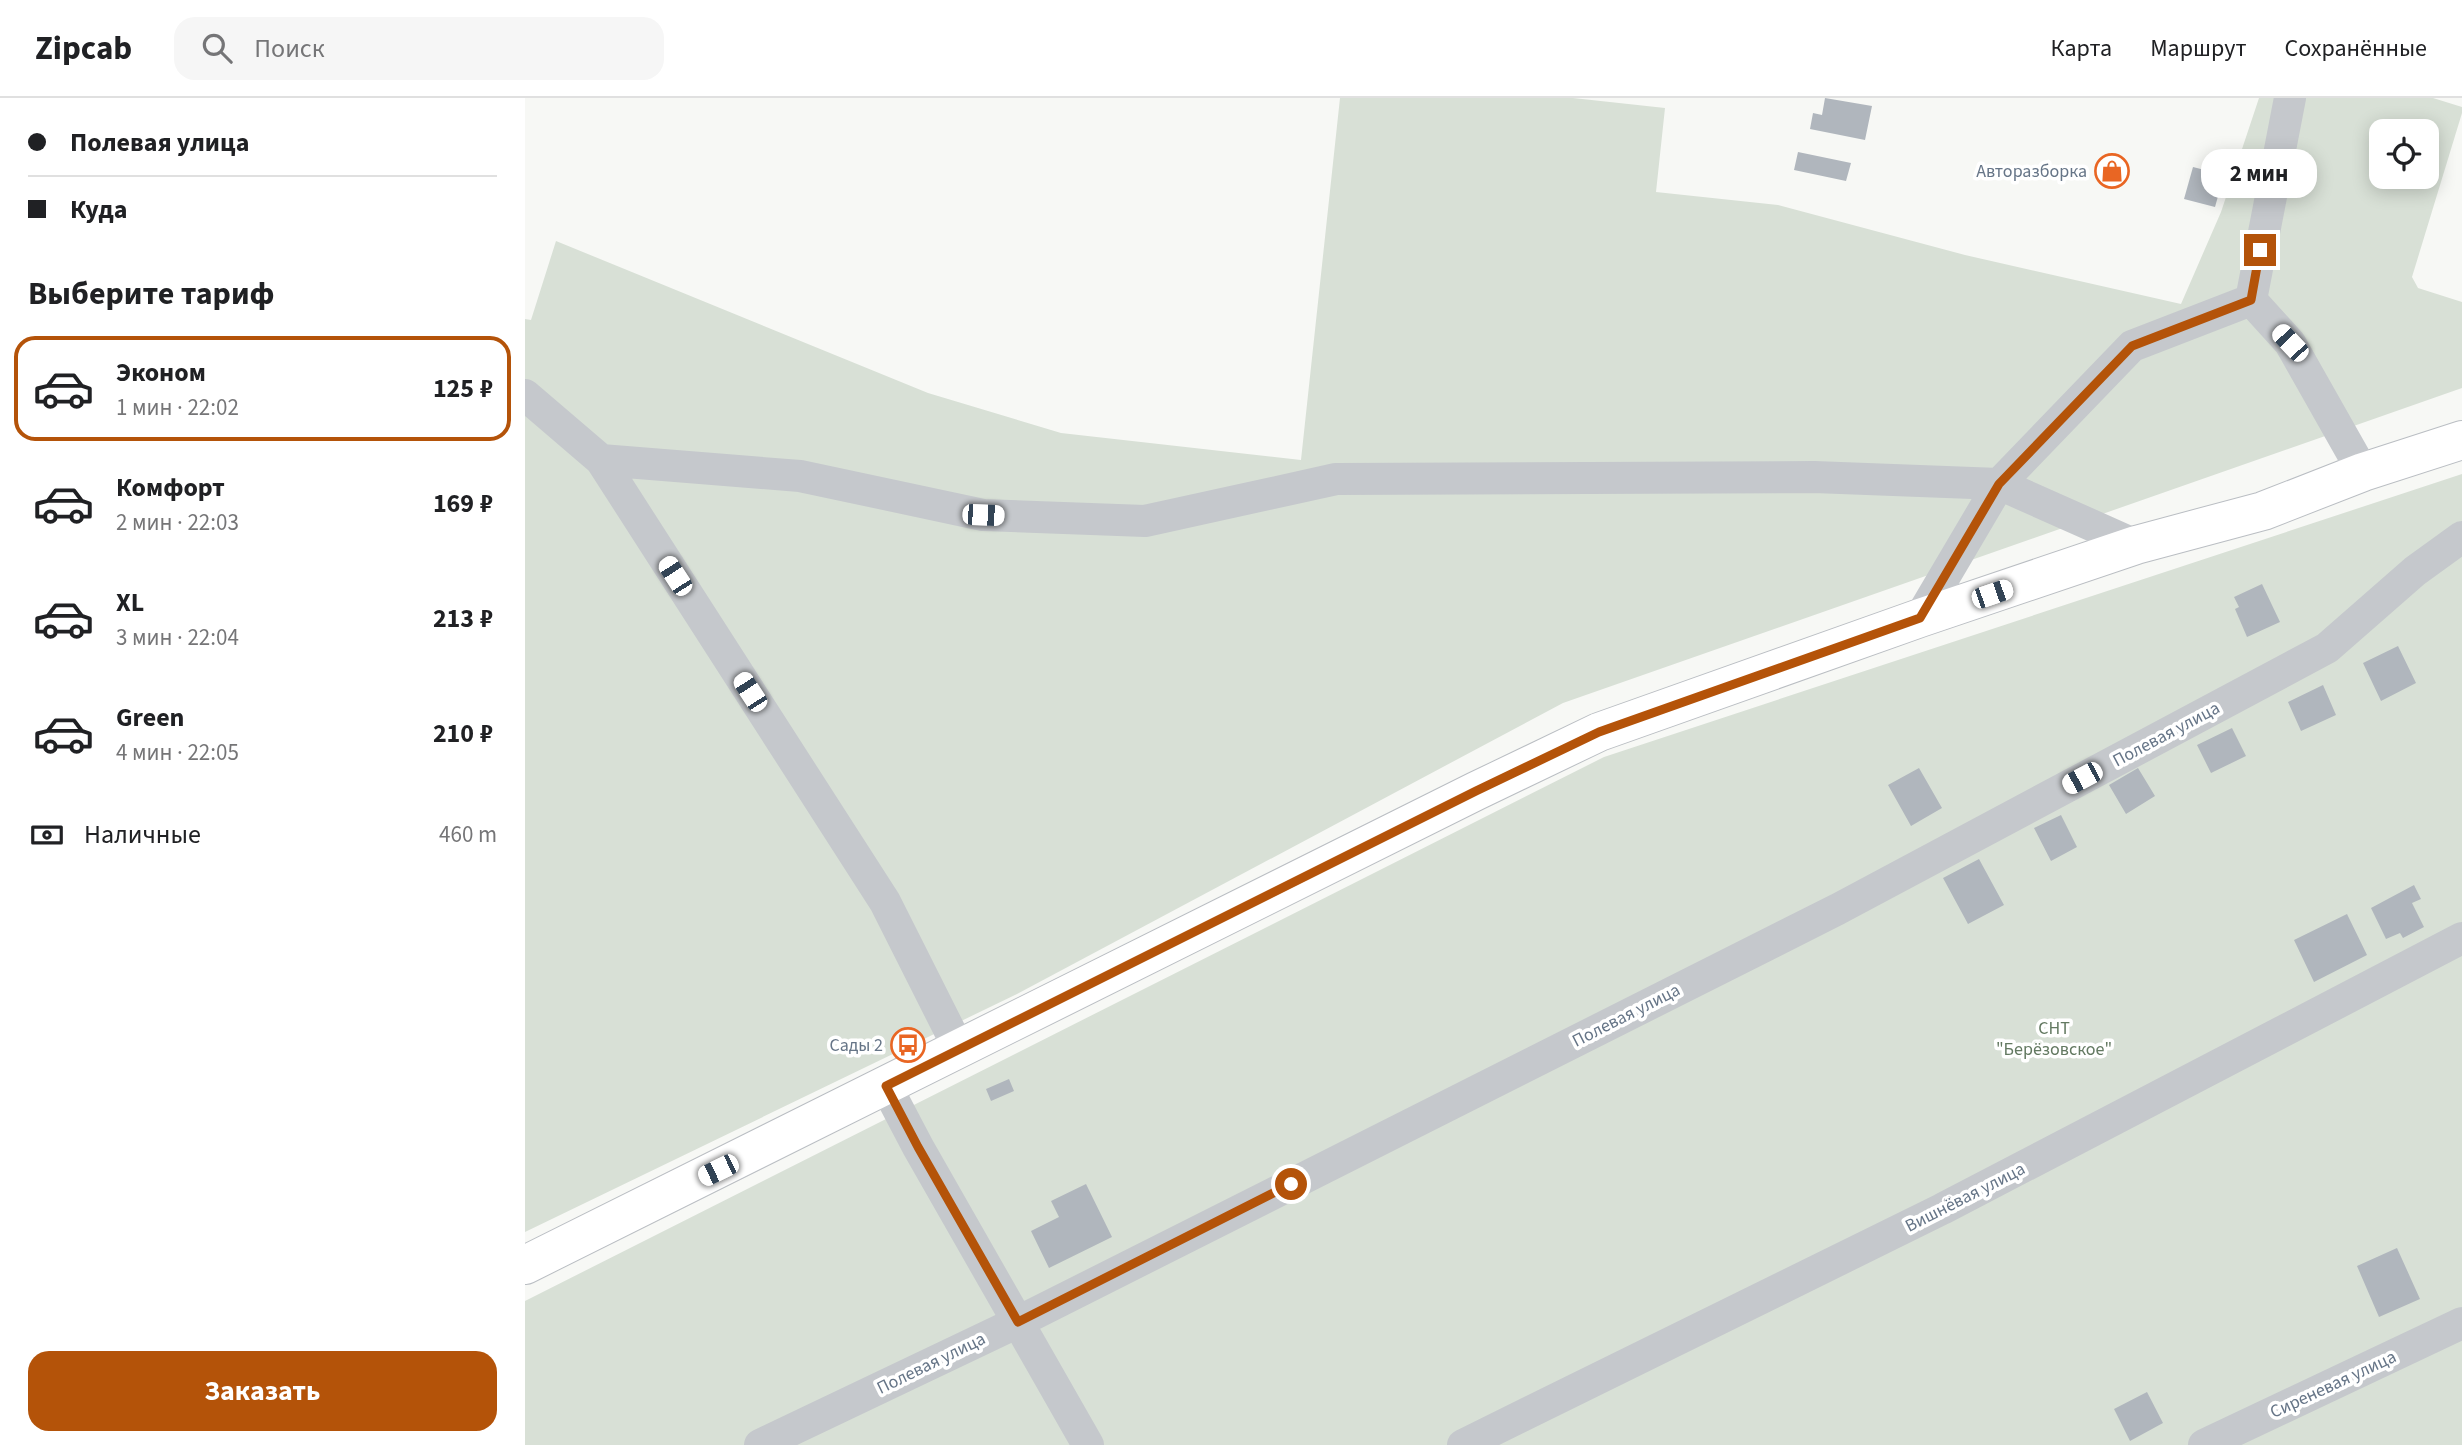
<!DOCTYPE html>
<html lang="ru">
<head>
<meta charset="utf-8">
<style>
  :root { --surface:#fff; --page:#f6f6f6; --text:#202124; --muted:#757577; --line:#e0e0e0; --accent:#b45309 }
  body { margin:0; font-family:"Source Sans 3",sans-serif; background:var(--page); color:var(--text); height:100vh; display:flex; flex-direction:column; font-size:26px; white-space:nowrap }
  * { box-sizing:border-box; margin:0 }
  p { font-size:23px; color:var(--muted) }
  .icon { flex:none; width:38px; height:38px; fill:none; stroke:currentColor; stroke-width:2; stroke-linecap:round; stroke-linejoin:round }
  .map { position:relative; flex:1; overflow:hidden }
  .panel { display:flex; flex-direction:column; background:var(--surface); width:525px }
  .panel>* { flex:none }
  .banner { display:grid; align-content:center; height:154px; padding:0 28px; background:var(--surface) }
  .tools { position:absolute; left:1844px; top:21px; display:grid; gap:14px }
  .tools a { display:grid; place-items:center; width:70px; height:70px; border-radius:14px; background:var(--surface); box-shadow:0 4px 18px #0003; font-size:35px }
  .end { position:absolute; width:32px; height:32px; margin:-16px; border:9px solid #b45309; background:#fff; box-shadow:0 0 0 4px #fff }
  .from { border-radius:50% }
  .bubble { position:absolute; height:49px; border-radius:21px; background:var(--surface); box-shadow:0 4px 18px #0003; font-size:23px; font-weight:700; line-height:49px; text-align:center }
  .car { position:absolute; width:21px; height:42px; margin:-21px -10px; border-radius:9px; box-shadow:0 0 5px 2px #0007; background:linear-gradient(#fff 24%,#345 0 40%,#fff 0 76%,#345 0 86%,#fff 0) }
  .banner b { display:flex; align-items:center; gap:24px; height:66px; font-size:26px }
  .banner b+b { border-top:2px solid var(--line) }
  .banner i { width:18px; height:18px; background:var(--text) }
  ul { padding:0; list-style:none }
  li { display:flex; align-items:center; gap:21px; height:105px; margin:0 14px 10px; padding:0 14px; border:4px solid transparent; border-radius:21px }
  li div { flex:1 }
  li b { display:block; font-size:26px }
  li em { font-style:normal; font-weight:700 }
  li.selected { border-color:var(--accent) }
  li>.icon { width:63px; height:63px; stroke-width:1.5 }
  h2 { padding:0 28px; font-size:32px; line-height:84px }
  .pay { display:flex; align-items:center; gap:18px; height:77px; padding:0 28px; font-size:26px }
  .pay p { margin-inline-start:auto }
  .cta { display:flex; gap:14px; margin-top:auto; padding:14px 28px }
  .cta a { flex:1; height:80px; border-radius:21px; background:var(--accent); color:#fff; font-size:28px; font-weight:700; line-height:80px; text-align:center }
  header { display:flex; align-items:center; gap:42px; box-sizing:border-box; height:98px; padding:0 35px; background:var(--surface); border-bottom:2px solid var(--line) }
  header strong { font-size:33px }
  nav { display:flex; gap:38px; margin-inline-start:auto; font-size:24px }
  .search { width:490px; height:63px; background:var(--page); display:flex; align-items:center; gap:18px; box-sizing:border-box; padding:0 24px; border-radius:21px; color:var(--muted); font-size:26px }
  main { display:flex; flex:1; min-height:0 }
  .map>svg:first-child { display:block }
  .green { fill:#d8e0d6; fill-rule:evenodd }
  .building { fill:#b0b6bd }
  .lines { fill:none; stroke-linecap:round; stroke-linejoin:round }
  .secondary-casing { stroke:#babec3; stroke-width:40 }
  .street { stroke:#c5c8cc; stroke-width:32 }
  .secondary { stroke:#fff; stroke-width:38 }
  .route { stroke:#b45309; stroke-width:9 }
  .labels { text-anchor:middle; stroke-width:7; stroke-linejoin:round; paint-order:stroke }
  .poi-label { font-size:18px; fill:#667587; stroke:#fff; text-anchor:end }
  .street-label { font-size:18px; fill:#667587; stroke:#fff }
  .park-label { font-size:18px; fill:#637961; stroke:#fff }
</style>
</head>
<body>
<header>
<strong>Zipcab</strong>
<div class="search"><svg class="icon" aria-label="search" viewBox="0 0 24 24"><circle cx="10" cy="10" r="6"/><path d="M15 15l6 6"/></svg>Поиск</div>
<nav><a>Карта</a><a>Маршрут</a><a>Сохранённые</a></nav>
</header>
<main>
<section class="panel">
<div class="banner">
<b><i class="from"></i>Полевая улица</b>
<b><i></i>Куда</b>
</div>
<h2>Выберите тариф</h2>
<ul>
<li class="selected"><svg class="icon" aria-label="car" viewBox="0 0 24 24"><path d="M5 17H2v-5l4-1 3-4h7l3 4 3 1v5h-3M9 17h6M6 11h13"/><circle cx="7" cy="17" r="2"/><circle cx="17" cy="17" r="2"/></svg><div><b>Эконом</b><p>1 мин · 22:02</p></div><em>125 ₽</em></li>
<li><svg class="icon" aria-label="car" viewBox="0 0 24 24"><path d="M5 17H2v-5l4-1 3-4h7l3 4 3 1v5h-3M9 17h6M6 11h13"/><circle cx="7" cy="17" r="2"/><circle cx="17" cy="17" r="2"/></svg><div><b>Комфорт</b><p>2 мин · 22:03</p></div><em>169 ₽</em></li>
<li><svg class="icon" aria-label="car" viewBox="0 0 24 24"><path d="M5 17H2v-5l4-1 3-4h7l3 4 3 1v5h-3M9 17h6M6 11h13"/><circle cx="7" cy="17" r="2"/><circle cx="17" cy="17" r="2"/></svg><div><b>XL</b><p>3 мин · 22:04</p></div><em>213 ₽</em></li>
<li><svg class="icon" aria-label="car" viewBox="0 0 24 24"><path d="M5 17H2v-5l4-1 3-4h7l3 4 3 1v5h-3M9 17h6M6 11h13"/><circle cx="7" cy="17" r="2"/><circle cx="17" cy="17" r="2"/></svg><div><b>Green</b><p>4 мин · 22:05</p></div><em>210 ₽</em></li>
</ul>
<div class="pay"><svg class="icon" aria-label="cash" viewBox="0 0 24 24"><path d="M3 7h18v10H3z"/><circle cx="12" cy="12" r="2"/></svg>Наличные<p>460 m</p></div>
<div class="cta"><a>Заказать</a></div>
</section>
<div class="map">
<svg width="1937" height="1347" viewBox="0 0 1937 1347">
  <rect width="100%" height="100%" fill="#f7f8f5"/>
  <path class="green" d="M815,0h233l92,10 -9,84 122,13 187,50 216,49 40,-92 38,-114h174l29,9v6l-50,164 6,11 44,14v86l-899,315 -546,291 -492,238v-913l6,1 25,-79 372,152 133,40 240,27zM1857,33h45v46h-45z
    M1937,376v971h-1937v-144l1079,-544z"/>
  <path class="building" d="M1300,0l47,8 -7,34 -55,-11 3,-16 9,2z
    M1273,54l53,11 -5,18 -52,-11z
    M1668,69l31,8 -9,32 -31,-8z
    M1737,486l18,38 -33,15 -12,-28 4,-2 -5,-10z
    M1873,548l18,37 -35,18 -18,-38z
    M1798,587l13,30 -35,16 -13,-29z
    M1707,630l14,28 -35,17 -14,-28z
    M1394,670l23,40 -31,18 -23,-41z
    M1613,670l17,28 -29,18 -17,-29z
    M1536,717l16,32 -26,14 -17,-33z
    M1454,761l25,46 -36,19 -25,-46z
    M1889,787l7,14 -9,4 12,24 -21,11 -3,-5 -14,6 -15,-31z
    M1822,816l20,41 -53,27 -20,-42z
    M484,981l5,12 -23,10 -5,-12z
    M561,1086l26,53 -63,31 -18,-37 28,-14 -8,-16z
    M1872,1150l23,51 -41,18 -22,-51z
    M1622,1294l16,31 -33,18 -16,-32z"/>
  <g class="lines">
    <g class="secondary-casing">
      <path id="secondary" d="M0,1167l951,-474 123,-59 321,-114 216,-73 127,-34 100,-39 99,-32"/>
    </g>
    <path class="street" d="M1726,202l39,43 73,129
      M0,297l76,65 284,442 74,147
      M76,362l199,16 183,39 162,6 191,-42 478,-2 185,7 137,61
      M1395,520l79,-134 133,-138 119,-46 39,-202
      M361,988l32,61 170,298
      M235,1347l258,-123 820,-413 489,-261 88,-77 47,-34
      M938,1347l479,-236 520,-271
      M1679,1347l258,-122"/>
    <use href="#secondary" class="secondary"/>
  </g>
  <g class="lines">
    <path class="route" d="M766,1086l-273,138 -100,-175 -32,-61 590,-295 123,-59 321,-114 79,-134 133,-138 119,-46 9,-50"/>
  </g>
  <defs>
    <g id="shop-ring" transform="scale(1.75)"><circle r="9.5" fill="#fff" stroke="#e96623" stroke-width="1.5"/><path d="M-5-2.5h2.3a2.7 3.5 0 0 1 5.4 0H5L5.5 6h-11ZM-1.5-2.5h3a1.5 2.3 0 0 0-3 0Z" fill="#e96623"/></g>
    <g id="bus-ring" transform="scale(1.75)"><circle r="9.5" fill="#fff" stroke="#e96623" stroke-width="1.5"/><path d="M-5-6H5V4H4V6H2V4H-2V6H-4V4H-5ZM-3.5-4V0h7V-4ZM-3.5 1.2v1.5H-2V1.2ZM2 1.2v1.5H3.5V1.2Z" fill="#e96623"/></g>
  </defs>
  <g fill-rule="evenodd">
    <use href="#shop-ring" x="1587" y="73"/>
    <use href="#bus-ring" x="383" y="947"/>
  </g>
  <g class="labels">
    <g class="poi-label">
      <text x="1562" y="79">Авторазборка</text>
      <text x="358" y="953">Сады 2</text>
    </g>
    <g class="street-label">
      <text transform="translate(1641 636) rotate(-28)" y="6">Полевая улица</text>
      <text transform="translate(1101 917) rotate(-27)" y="6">Полевая улица</text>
      <text transform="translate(1440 1099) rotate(-27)" y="6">Вишнёвая улица</text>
      <text transform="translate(406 1265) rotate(-26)" y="6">Полевая улица</text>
      <text transform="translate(1808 1286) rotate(-25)" y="6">Сиреневая улица</text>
    </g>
    <g class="park-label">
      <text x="1529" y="936">СНТ<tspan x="1529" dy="21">"Берёзовское"</tspan></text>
    </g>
  </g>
</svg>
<div class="tools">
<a><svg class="icon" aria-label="locate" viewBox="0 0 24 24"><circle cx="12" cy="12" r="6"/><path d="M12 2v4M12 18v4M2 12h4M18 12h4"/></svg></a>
</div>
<i class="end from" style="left:766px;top:1086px"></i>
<i class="end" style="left:1735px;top:152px"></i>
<div class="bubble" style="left:1676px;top:51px;width:116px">2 мин</div>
<i class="car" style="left:1765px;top:245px;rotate:317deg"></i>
<i class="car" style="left:458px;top:417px;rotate:92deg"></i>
<i class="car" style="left:150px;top:478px;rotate:327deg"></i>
<i class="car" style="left:1467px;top:496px;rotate:71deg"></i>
<i class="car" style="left:225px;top:594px;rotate:327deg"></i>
<i class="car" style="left:1557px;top:680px;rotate:242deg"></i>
<i class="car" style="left:193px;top:1072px;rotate:244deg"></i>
</div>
</main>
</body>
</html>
